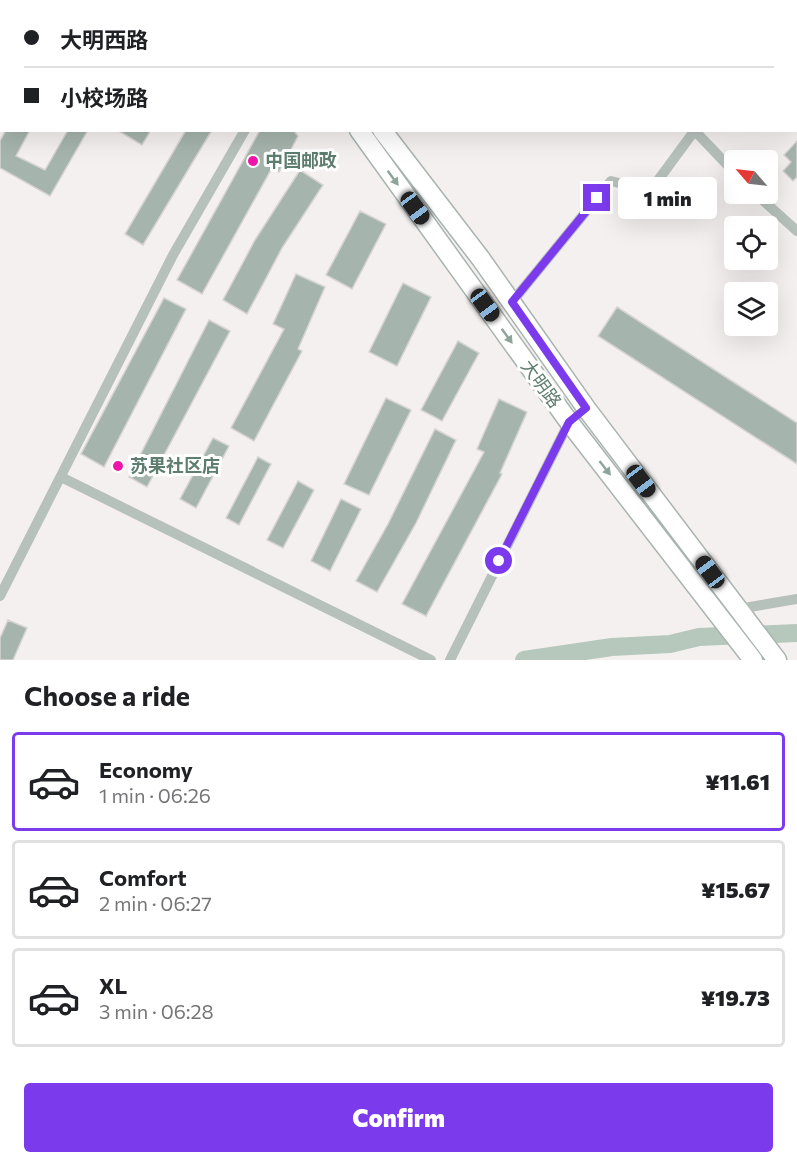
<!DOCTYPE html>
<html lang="en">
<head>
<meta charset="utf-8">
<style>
  :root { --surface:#fff; --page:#f2f2f2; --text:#202124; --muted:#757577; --line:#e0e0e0; --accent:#7c3aed }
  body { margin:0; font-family:Commissioner,"Noto Sans SC",sans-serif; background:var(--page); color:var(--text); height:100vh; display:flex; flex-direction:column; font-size:22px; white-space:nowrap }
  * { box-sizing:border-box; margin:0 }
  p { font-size:20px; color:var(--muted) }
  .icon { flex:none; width:33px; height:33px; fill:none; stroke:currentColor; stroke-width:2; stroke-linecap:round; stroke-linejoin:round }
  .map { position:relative; height:660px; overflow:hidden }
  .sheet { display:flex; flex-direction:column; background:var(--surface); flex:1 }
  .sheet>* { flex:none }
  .guide { position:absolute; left:0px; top:0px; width:798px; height:132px; box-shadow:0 6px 24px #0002; display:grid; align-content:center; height:132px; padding:0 24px; background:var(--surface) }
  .needle { width:39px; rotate:298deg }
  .fabs { position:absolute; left:724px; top:150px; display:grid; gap:12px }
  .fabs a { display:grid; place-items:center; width:54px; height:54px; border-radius:6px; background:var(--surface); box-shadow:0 6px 24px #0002; font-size:30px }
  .end { position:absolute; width:27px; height:27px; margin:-14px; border:8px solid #7c3aed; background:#fff; box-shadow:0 0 0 3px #fff }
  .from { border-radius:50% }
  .bubble { position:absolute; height:42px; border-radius:6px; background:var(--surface); box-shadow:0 6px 24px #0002; font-size:20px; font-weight:800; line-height:42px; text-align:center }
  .car { position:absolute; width:18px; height:36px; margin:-18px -9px; border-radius:8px; box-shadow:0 0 4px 2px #0007; background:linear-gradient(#222 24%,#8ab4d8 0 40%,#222 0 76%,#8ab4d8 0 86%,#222 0) }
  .guide b { display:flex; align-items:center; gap:21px; height:57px; font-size:22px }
  .guide b+b { border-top:2px solid var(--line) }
  .guide i { width:15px; height:15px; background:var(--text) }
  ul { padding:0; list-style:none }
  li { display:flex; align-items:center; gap:18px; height:99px; margin:0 12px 9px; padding:0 12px; border:3px solid var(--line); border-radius:6px }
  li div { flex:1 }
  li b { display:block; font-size:22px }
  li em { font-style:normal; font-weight:800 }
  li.on { border-color:var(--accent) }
  li>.icon { width:54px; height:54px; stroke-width:1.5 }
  h2 { padding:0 24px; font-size:27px; line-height:72px }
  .action { display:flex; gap:12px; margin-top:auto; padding:12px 24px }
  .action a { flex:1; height:69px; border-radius:6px; background:var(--accent); color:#fff; font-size:24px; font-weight:800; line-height:69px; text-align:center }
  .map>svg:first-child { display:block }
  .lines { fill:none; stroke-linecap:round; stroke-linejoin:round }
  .river { stroke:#b5c8bb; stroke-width:18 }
  .building { fill:#a5b4ac; stroke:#d6d3d3; stroke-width:1.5 }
  .major-casing { stroke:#a9b4af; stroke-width:21 }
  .minor { stroke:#b7c1bc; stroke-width:10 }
  .major { stroke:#fff; stroke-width:18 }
  .oneway { fill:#8ea49a }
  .route { stroke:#7c3aed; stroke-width:8 }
  .poi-dot { fill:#f015aa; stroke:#fff; stroke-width:2 }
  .labels { text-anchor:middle; stroke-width:6; stroke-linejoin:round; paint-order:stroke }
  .poi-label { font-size:18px; font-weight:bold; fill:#5d7d6e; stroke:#fff; text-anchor:start }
  .street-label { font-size:18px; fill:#5d7d6e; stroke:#fff }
</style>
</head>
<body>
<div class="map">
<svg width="797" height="660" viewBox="0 0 797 660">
  <rect width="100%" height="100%" fill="#f5f0f0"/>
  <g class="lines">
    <path class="river" d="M524,660l88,-13 58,-3 29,-7 98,-4"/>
  </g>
  <path class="building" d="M6,130h24l-14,26 29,14 23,-40h20l-38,66 -50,-28v-27z
    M117,130h34l-9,15z
    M186,130h26l-69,115 -18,-11z
    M260,130h33l5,6 -19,36 -7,-4 -70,126 -25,-14z
    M797,141v36l-4,4 -10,-10 8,-9 -7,-7z
    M300,170l23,15 -41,63 -35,66 -24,-14 32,-60z
    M360,211l26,13 -34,65 -26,-14z
    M296,274l29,13 -27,62 4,2 -48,90 -23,-13 53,-99 -11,-5z
    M403,283l28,14 -34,69 -28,-14z
    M164,298l22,11 -82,158 -23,-13z
    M617,307l180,116v41l-199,-128z
    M209,320l21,11 -83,156 -18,-10z
    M458,341l21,12 -37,68 -21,-11z
    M386,398l25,12 -42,85 -25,-11z
    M499,399l28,13 -27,61 2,1 -76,142 -24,-12 82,-152 -7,-3z
    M435,429l21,11 -40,83 -39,69 -21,-11 32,-57z
    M213,438l16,8 -33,62 -16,-9z
    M258,457l13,7 -32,61 -13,-7z
    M298,481l16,9 -31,58 -16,-8z
    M341,499l20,10 -31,62 -19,-10z
    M8,620l19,8 -14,32h-13v-22z"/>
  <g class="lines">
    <g class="major-casing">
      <path id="major" d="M263,0l2,2
        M286,0l1,2
        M359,130l210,292 184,238
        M382,130l99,129 105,149 191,252"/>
    </g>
    <path class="minor" d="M94,0l2,2
      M428,2l1,-2
      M743,2l1,-2
      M695,131l40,42
      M756,194l41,37
      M512,302l99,-121 28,7 17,-5 39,-53
      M61,477l370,183
      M0,596l173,-341 72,-125
      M738,609l59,-10
      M450,660l119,-238 17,-14"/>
    <use href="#major" class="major"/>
  </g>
  <defs><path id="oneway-solid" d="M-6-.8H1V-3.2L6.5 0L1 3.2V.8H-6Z" transform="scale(1.5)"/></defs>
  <g class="oneway">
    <use href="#oneway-solid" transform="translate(393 178) rotate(54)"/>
    <use href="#oneway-solid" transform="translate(507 336) rotate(54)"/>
    <use href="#oneway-solid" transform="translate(605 468) rotate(52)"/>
  </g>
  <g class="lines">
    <path class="route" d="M499,561l70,-139 17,-14 -74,-106 85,-104"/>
  </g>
  <g class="poi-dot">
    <circle cx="253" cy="161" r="6"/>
    <circle cx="118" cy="466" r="6"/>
  </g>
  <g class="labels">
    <g class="poi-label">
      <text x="265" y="167">中国邮政</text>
      <text x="130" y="472">苏果社区店</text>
    </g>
    <g class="street-label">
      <text transform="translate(541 384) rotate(54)" y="6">大明路</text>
    </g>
  </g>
</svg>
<div class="fabs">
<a><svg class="needle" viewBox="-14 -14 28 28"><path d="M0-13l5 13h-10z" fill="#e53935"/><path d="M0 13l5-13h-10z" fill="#757577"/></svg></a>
<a><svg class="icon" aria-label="locate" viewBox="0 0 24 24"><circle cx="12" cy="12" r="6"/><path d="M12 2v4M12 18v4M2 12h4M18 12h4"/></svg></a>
<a><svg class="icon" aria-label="layers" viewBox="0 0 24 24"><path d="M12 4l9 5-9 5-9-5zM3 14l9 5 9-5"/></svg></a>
</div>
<i class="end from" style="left:499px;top:561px"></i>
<i class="end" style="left:597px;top:198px"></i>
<div class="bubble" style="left:618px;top:177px;width:99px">1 min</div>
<i class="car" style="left:415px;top:208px;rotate:144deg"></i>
<i class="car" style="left:485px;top:305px;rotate:144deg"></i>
<i class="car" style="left:641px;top:481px;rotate:143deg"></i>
<i class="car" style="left:710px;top:572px;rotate:323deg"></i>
<div class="guide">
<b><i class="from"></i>大明西路</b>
<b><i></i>小校场路</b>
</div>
</div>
<section class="sheet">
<h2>Choose a ride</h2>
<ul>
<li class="on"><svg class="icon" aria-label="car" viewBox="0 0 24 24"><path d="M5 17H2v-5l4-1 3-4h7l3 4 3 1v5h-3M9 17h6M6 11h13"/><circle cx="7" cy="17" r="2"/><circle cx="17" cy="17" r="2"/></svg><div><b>Economy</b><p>1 min · 06:26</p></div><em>¥11.61</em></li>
<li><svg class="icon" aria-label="car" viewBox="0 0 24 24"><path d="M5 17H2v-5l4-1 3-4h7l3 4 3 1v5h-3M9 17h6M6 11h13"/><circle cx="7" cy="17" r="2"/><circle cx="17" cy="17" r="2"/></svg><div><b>Comfort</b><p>2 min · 06:27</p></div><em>¥15.67</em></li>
<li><svg class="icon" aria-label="car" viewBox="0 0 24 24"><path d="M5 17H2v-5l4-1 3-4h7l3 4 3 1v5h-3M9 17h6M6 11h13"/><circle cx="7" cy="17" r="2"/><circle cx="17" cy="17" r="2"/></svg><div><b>XL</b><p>3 min · 06:28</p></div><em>¥19.73</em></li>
</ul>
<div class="action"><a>Confirm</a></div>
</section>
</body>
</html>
